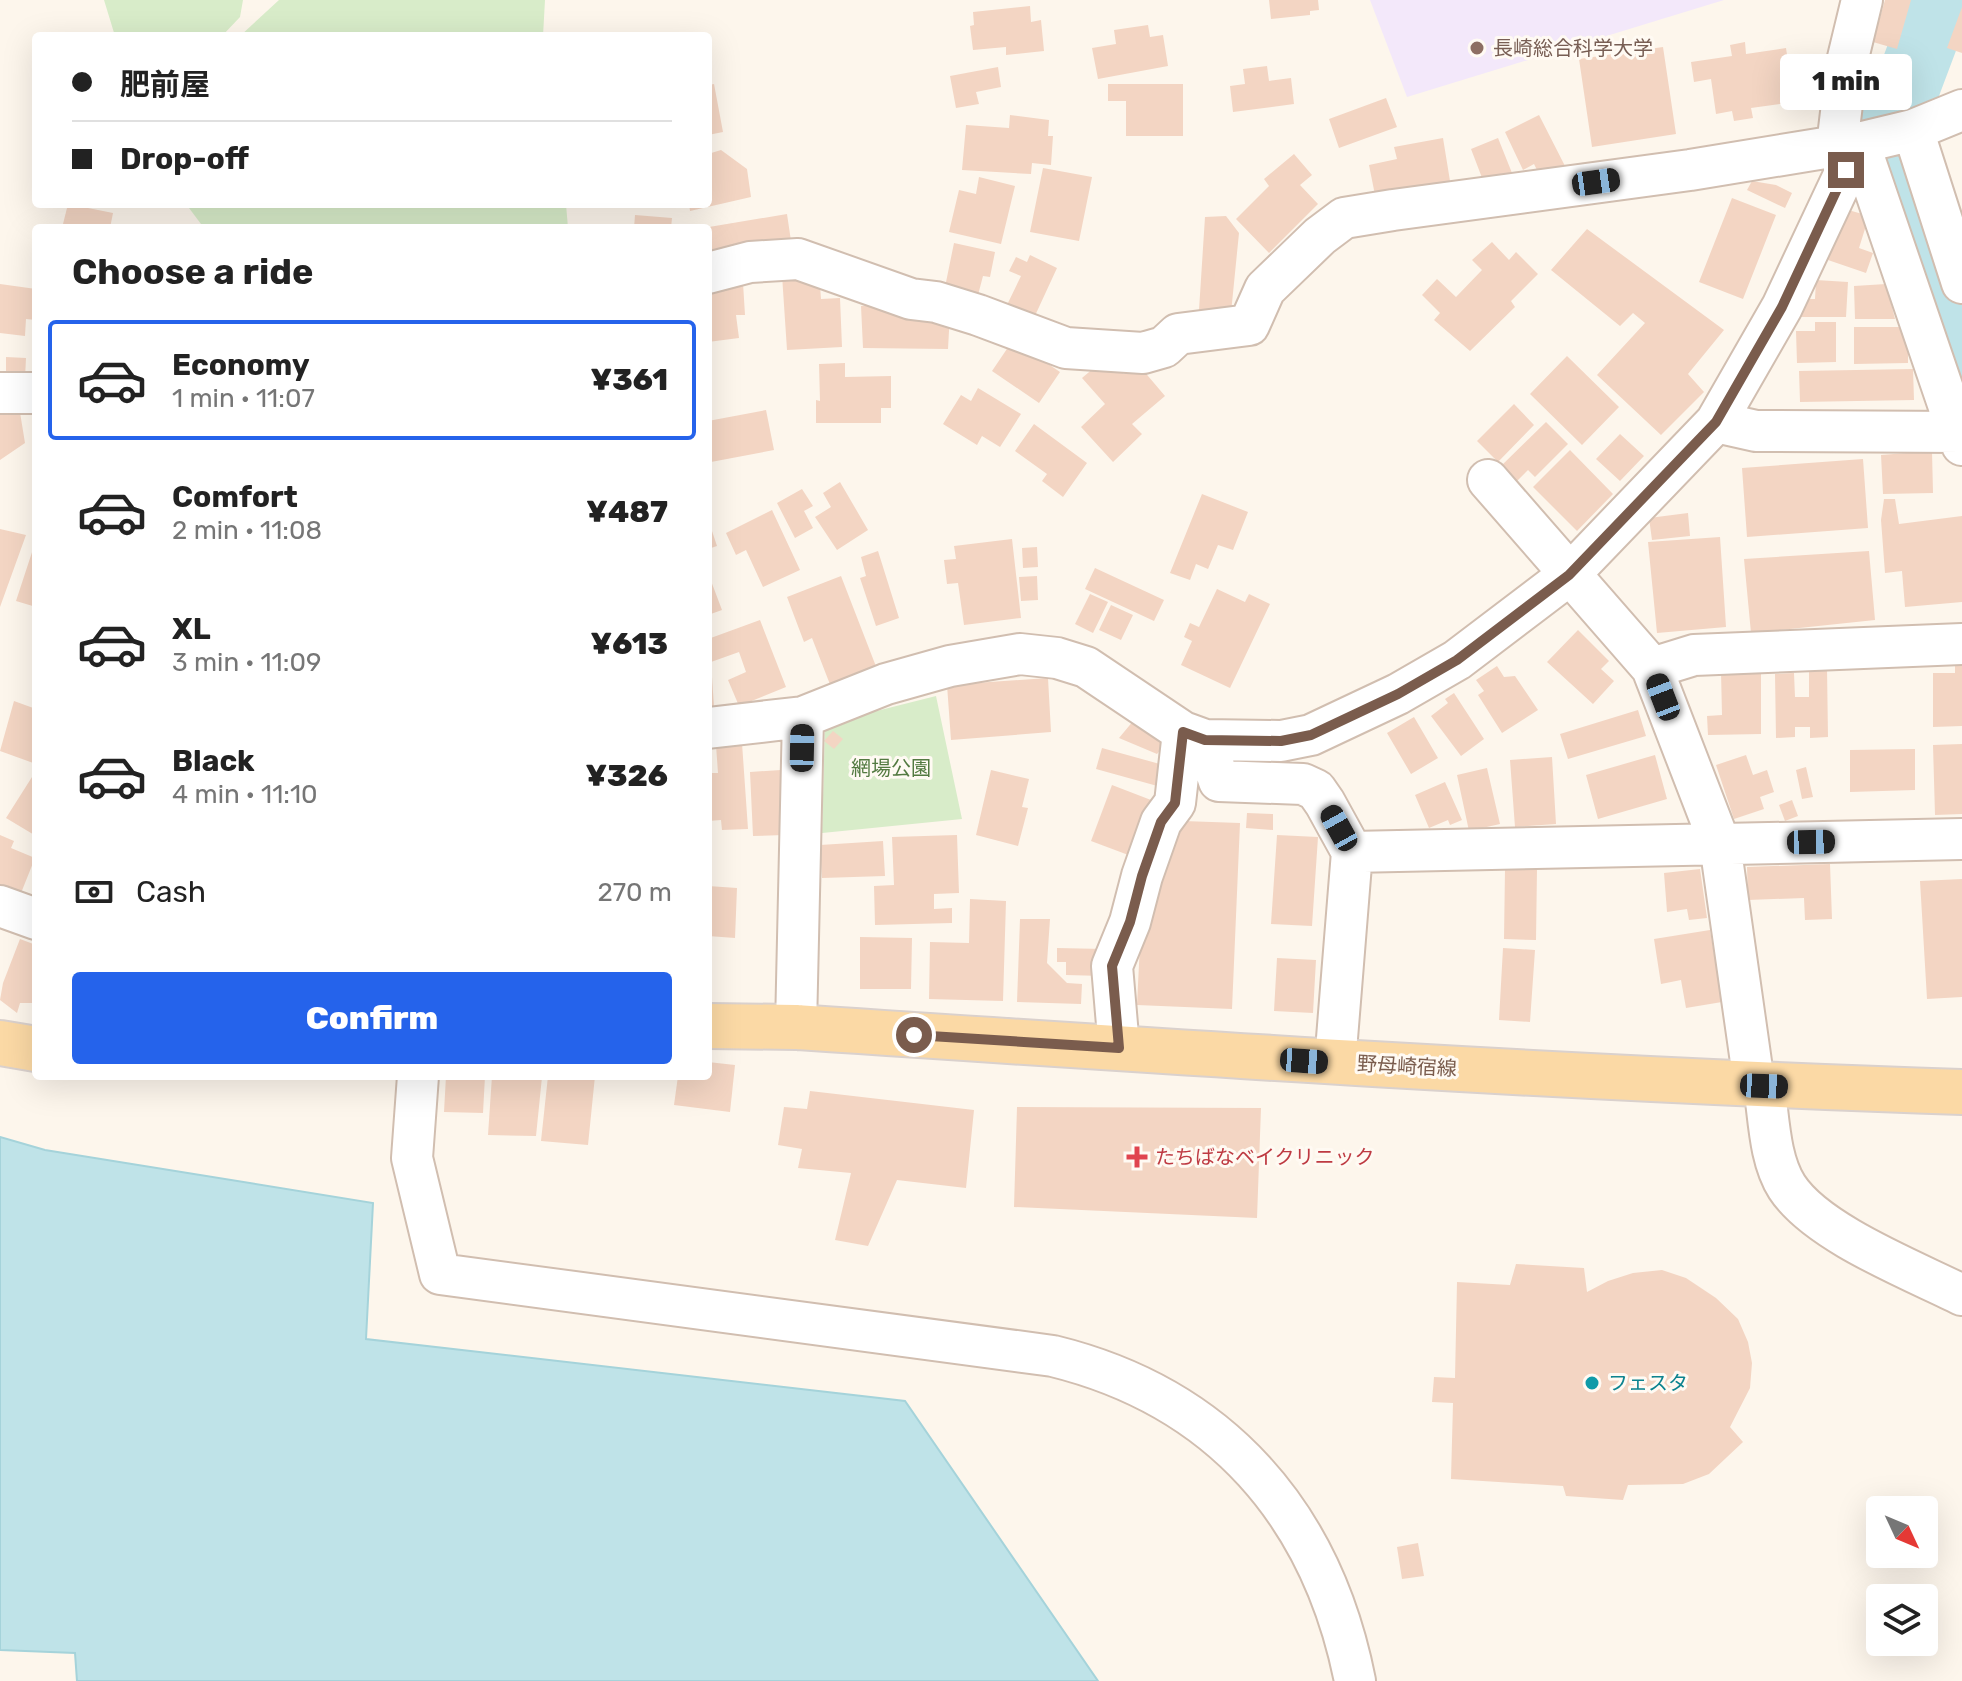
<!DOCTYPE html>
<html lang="en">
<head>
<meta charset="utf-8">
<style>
  :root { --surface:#fff; --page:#f6f6f6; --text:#222; --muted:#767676; --line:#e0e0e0; --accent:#2563eb }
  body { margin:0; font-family:Rubik,"Noto Sans JP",sans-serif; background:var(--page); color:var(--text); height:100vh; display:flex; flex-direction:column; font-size:30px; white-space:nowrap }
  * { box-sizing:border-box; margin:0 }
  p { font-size:26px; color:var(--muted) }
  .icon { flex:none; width:44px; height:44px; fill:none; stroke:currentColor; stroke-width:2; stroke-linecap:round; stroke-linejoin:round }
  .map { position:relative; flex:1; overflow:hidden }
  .drawer { position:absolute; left:32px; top:224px; width:680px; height:856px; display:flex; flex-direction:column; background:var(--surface); border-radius:8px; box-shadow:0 8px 32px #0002 }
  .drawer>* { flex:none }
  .top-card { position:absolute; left:32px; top:32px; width:680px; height:176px; border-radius:8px; box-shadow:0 8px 32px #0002; display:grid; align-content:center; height:176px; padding:0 40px; background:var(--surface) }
  .needle { width:52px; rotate:134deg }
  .fabs { position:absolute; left:1866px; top:1496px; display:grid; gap:16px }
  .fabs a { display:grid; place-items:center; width:72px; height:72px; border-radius:8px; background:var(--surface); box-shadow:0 8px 32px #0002; font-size:40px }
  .end { position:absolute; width:36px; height:36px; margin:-18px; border:10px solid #7a5c4d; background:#fff; box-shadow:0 0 0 4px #fff }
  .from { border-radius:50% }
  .bubble { position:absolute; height:56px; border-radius:8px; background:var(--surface); box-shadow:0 8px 32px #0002; font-size:26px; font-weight:800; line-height:56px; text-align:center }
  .car { position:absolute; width:24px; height:48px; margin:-24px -12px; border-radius:10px; box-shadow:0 0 6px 2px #0007; background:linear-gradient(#222 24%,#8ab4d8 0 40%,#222 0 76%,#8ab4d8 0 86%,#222 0) }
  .top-card b { display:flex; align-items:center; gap:28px; height:76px; font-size:30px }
  .top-card b+b { border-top:2px solid var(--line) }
  .top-card i { width:20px; height:20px; background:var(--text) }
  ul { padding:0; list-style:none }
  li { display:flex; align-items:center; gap:24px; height:120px; margin:0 16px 12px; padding:0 24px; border:4px solid transparent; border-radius:8px }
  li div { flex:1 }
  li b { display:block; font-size:30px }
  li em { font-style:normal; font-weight:800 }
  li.current { border-color:var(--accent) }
  li>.icon { width:72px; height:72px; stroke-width:1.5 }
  h2 { padding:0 40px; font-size:36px; line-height:96px }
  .pay { display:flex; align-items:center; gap:20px; height:88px; padding:0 40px; font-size:30px }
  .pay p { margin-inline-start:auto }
  .button { display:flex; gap:16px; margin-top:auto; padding:16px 40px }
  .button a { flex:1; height:92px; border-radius:8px; background:var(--accent); color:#fff; font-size:32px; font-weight:800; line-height:92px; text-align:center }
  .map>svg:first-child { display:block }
  .education { fill:#f3e8fa }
  .green { fill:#d8ecc9 }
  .water { fill:#bfe3e8; stroke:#a5d3da; stroke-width:2 }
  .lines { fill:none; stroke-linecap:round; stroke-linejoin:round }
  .river { stroke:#bfe3e8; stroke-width:66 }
  .building { fill:#f3d5c3 }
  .minor-casing { stroke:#d1beb0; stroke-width:44 }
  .major-casing { stroke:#dad1cd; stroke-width:48 }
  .minor { stroke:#fff; stroke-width:40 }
  .major { stroke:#fbd9a5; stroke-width:44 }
  .route { stroke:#7a5c4d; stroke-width:10 }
  .education-dot { fill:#8d6e63; stroke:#fffaf3; stroke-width:3 }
  .health-dot { fill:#e0444e; stroke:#fffaf3; stroke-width:3 }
  .culture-dot { fill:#0f9aa8; stroke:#fffaf3; stroke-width:3 }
  .labels { text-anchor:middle; stroke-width:6; stroke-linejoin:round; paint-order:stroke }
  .education-label { font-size:20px; fill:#785e54; stroke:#fffaf3; text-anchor:start }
  .park-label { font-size:20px; fill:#537a41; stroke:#fffaf3 }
  .street-label { font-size:20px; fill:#7a5c4d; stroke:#fffaf3 }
  .health-label { font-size:20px; fill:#be3a42; stroke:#fffaf3; text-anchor:start }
  .culture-label { font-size:20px; fill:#0d838f; stroke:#fffaf3; text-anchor:start }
</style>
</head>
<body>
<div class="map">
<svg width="1962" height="1681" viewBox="0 0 1962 1681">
  <rect width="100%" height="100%" fill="#fdf6ec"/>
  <path class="education" d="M1370,0h354l-317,97z"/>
  <path class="green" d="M104,0h139l-3,17 -18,19h-107z
    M279,0h266l-2,36h-303z
    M186,204h380l2,24h-364z
    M936,696l26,123 -140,14 3,-109z"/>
  <path class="water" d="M0,1137l45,13 328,53 -7,136 539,62 193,280h-1021l-2,-28 -75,-3z"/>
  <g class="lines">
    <path class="river" d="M1937,0l-4,18 -39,104 6,57 62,191"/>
  </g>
  <path class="building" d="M1269,0h49l1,10 -9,1v4l-39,4z
    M1885,0h26l-14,49 -24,-7z
    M1030,6l1,16 10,-2 3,31 -38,4v-8l-33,3 -3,-24 4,-1 -1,-13z
    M1962,7v46l-15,-5z
    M1148,25l2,12 13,-2 5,31 -70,13 -6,-31 24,-4 -2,-14z
    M1745,42l1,12 40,-6 8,54 -43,6 2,10 -19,3 -2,-10 -16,3 -5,-35 -17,3 -3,-20 41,-6 -2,-11z
    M1663,47l13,87 -84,13 -13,-88z
    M1267,66l2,15 22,-3 3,26 -61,8 -3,-26 15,-2 -2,-15z
    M998,67l3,20 -25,5 3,12 -23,4 -6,-32z
    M714,84l9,48 -15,3v-50z
    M1108,84h75v52h-57v-35h-18z
    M1386,98l11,29 -58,21 -10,-29z
    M1010,115l39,5 -1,16h5l-2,29 -19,-2 -1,11 -69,-4 4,-45 43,3z
    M1539,115l26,51 -24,12 -7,-14 -11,6 -18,-38z
    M1443,138l7,43 -75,14 -6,-30 28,-6 -3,-12z
    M1498,138l14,35 -28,10 -13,-34z
    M721,150l26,19 4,28 -61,14 -1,-7h19v-50z
    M1294,154l18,21 -12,10 18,19 -49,49 -33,-34 33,-33 -5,-7z
    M1043,168l49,9 -13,64 -49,-9z
    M979,177l36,9 -14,58 -52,-12 10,-42 17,4z
    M1752,181l24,4 16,8 -7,15 -38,-18z
    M1732,198l44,17 -33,84 -44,-17z
    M68,204l45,9 -3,15h-48z
    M1845,209l24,7 -10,32 14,5 -7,20 -38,-13z
    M787,214l4,27 -83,19v-18h3l-2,-15z
    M635,215l37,3 -1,10h-37z
    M1226,216l13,17 -8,80 -32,-3 6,-93z
    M1587,229l137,101 -36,44 16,18 -43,43 -64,-60 48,-52 -12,-10 -13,13 -69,-56z
    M1492,242l17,18 7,-8 22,22 -27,27 4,6 -45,44 -36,-31 6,-7 -18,-18 15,-16 19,18 26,-27 -10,-10z
    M954,243l41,9 -5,25 -7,-1 -5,19 -33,-8z
    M1030,255l27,13 -24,52 -27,-13 15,-31 -12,-5 7,-14 11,5z
    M819,272l2,27 19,-1 2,49 -55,3 -5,-75z
    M1816,280l32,2 -2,35h-45v-18h14z
    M743,283l2,32h-9l3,23 -31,4 2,-56z
    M0,284l36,5v31l-10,-1 -1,17 -25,-3z
    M1886,284l9,35h-40l-1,-33z
    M891,304l59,9 -2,36 -85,-1 -2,-42z
    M1815,322h21v40l-39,1 -1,-32h19z
    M1854,327h54v36l-54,1z
    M1013,340l47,32 -21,31 -47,-32z
    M1108,356l16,18 13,-11 28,33 -33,28 10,10 -29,28 -32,-35 24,-23 -23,-26z
    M1567,356l52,51 -37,38 -52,-51z
    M6,357l20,1 -1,21h-19z
    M845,363v14l46,-1v32h-10v15h-65v-23l4,1 -1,-37z
    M1913,369l1,31 -114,2 -1,-31z
    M978,388l43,26 -21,33 -18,-11 -5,9 -34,-21 18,-29 10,6z
    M18,400l7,43 -25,17v-57z
    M1514,404l20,21 -36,37 -21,-21z
    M766,410l8,40 -63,12 -3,-41z
    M1546,422l22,22 -33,33 -7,-7 -13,13 -15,-16z
    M1034,424l53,39 -24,34 -21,-16 5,-7 -32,-23z
    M1620,434l24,22 -24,25 -24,-22z
    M1570,450l43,44 -36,37 -44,-44z
    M1932,451l1,42 -50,1 -2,-39z
    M1863,459l5,69 -121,9 -5,-69z
    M840,482l28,48 -31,20 -22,-33 16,-10 -8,-14z
    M802,489l11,17 -9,5 9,17 -18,10 -18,-35z
    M1202,494l46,18 -15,38 -15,-5 -10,24 -12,-5 -6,16 -20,-7z
    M1884,499h11l4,25 63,-8v86l-57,5 -3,-36 -17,2 -4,-53z
    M772,510l28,60 -37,17 -17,-37 -10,5 -10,-22z
    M1688,513l2,23 -38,4 -3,-22z
    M708,519l9,27 -9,3z
    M0,529l26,6 -26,72z
    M1720,537l6,90 -69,6 -9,-91z
    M1012,539l9,79 -57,7 -6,-42 -11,1 -3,-24 12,-1 -2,-13z
    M36,540v67l-20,-6z
    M1037,547l1,20 -15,1 -1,-20z
    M878,551l21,67 -23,8 -16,-48 6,-2 -5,-19z
    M1869,551l6,69 -124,13 -7,-74z
    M1095,568l69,32 -10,21 -69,-32z
    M708,573l14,37 -14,5z
    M841,576l36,93 -46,18 -19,-49 -8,4 -17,-45z
    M1037,576l1,24 -17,1 -2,-24z
    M1217,589l28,13 4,-8 21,10 -40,84 -49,-23 11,-24 -8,-4 6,-14 9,4z
    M1090,594l18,8 -15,31 -18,-9z
    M1111,605l22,10 -12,25 -22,-10z
    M760,620l26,67 -47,19 -11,-26 18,-8 -7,-20 -28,10 3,45h-6v-68z
    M1578,630l31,31 -8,8 13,12 -21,23 -46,-42z
    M1955,665h7v61l-29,1v-54h22z
    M1497,666l7,11 11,-1 23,34 -36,23 -24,-38 6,-4 -8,-11z
    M1809,668h18l1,69 -18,1v-11h-15v10l-19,1 -1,-64 19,-1 1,24h14z
    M1761,671v63l-53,1 -1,-19 15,-1 -1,-43z
    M1048,678l3,54 -100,8 -4,-55z
    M1454,693l30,46 -23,17 -30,-40 17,-13 -3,-4z
    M14,701l22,8v55l-36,-13z
    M1638,710l8,26 -78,23 -8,-25z
    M1414,717l24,41 -27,16 -24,-41z
    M1134,720l31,25 -8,9 -38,-16z
    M833,731l10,8 -9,10 -10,-8z
    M742,743l6,86 -26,1 -1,-10 -13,1v-48h10l-2,-28z
    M1962,744v70l-27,1 -2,-70z
    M1102,748l65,18 -6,21 -65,-18z
    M1915,749v41l-65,2v-42z
    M1655,755l12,44 -69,20 -12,-44z
    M1746,755l7,20 14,-5 7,22 -14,5 4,12 -30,10 -18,-54z
    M1552,757l4,67 -41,3 -5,-67z
    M1806,767l7,30 -11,2 -6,-29z
    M1487,768l13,56 -31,7 -12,-56z
    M781,770l3,65 -31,1 -3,-64z
    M991,770l38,9 -7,28 6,1 -10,38 -42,-11z
    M32,777l4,2v57l-30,-18z
    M1445,782l17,38 -12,5 -2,-5 -19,8 -14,-33z
    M1112,785l39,15 -20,56 -40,-15z
    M1792,800l6,16 -13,5 -6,-16z
    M1247,813l26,1v16l-27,-2z
    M1183,821l57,2 -8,186 -95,-4 3,-61z
    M0,835l14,6 -3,7 24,10 -18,45 -17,-6z
    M957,835l2,58 -25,1v15l18,-1v15l-77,2 -1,-39 20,-1 -2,-48z
    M1277,835l41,2 -6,89 -41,-2z
    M883,841l2,35 -63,2 -2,-33z
    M1830,864l2,55 -27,1 -1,-22 -56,2 -1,-33z
    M1505,869h32l-1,71 -32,-1z
    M1700,869l7,49 -18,2 -2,-11 -20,3 -3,-39z
    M1962,879v118l-35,2 -7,-118z
    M708,886l29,2 -2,50 -27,-2z
    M970,899l36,2 -3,100 -74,-2 1,-57 39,1z
    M1020,919h30l-3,44 20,20 15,1 -1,20 -64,-2z
    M1710,930l12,72 -36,6 -5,-28 -20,4 -7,-45z
    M860,937l52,1 -1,51h-51z
    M20,939l16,6v55l-1,3h-15l-3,10 -17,-13 3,-17z
    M1057,948l47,1 -1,27 -37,-1v-13h-9z
    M1503,948l32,2 -5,72 -31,-2z
    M1277,958l39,2 -3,53 -39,-2z
    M708,1062l27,3 -5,47 -56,-7 4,-29h30z
    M446,1076h39l-2,37 -39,-1z
    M492,1076l50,1 -6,59 -48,-1z
    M548,1076h47l-7,69 -47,-4z
    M810,1091l164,19 -8,78 -69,-8 -29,66 -33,-6 16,-67 -53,-5 4,-19 -24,-4 6,-38 23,2z
    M1017,1107l244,1 -4,110 -243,-11z
    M1516,1264l68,4 3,24 21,-11 25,-8 29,-3 24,8 30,20 22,21 10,23 4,21 -2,25 -20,39 13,15 -34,32 -26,10 -55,1 -5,15 -57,-4 -3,-10 -112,-7 2,-76 -21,-1 2,-25 21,1 2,-96 53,3z
    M1418,1543l6,33 -22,3 -5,-32z"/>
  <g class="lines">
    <g class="minor-casing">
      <path id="minor" d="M1862,0l-15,62 -10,84 22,-3 103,302
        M1913,130l49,153
        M708,273l42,-11 48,-3 113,40 25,3 42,13 88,33 77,5 21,-6 14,-13 71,-9 16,-36 55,-53 24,-18 49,-8 297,-40 147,-24
        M0,393h36
        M1716,422l40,9 206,1
        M1488,480l164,188 68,176 34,239
        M1652,668l42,-13 268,-11
        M708,728l95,-11 83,-33 64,-18 70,-12 37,4 29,9 97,65 22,8 76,1 30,-6 87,-41 59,-34 112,-85 147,-153 66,-115 77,-164 54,-13 49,-20
        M1205,740l14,41 84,3 13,6 9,13 27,49 -17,211
        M1352,852l610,-13
        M0,906l36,13
        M796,1027l7,-310
        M1119,1048l-7,-82 18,-44 12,-46 19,-54 14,-19 8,-71
        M418,1076l-6,82 28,116 613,82c167,41 269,158 302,325
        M1764,1086c5,31 5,73 23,101 30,46 125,83 175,108"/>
    </g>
    <g class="major-casing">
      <path id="major" d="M708,1026l88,1c389,26 777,52 1166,65
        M0,1043l36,6"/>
    </g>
    <use href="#minor" class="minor"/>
    <use href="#major" class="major"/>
  </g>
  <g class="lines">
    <path class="route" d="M914,1035l205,13 -7,-82 18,-44 12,-46 19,-54 14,-19 8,-71 22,8 76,1 30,-6 87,-41 59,-34 112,-85 147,-153 66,-115 64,-137"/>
  </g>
  <circle class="education-dot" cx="1477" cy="48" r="8"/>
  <path class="health-dot" d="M1133 1145h8v8h8v8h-8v8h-8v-8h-8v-8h8z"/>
  <circle class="culture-dot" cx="1592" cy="1383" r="8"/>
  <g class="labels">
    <g class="education-label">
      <text x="1493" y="55">長崎総合科学大学</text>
    </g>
    <g class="park-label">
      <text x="891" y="775">網場公園</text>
    </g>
    <g class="street-label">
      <text transform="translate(1407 1066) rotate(3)" y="7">野母崎宿線</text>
    </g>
    <g class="health-label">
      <text x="1155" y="1164">たちばなベイクリニック</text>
    </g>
    <g class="culture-label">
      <text x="1608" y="1390">フェスタ</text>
    </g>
  </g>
</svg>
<div class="fabs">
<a><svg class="needle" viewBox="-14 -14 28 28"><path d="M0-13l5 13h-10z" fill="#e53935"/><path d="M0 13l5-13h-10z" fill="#767676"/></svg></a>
<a><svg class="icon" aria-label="layers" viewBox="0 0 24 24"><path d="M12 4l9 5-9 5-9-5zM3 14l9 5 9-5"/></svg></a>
</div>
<i class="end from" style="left:914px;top:1035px"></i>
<i class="end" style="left:1846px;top:170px"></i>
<div class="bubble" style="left:1780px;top:54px;width:132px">1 min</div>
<i class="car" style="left:1596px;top:182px;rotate:82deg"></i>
<i class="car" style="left:1663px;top:697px;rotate:339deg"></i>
<i class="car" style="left:802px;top:748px;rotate:1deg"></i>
<i class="car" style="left:1339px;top:828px;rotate:331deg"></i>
<i class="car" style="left:1811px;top:842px;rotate:89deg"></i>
<i class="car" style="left:1304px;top:1061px;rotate:94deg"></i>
<i class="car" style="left:1764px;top:1086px;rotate:92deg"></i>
<div class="top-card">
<b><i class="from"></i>肥前屋</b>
<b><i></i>Drop-off</b>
</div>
<section class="drawer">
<h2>Choose a ride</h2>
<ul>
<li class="current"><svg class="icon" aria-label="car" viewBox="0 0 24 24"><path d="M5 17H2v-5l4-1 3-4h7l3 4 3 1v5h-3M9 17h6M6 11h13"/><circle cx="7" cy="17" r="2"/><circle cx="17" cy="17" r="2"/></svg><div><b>Economy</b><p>1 min · 11:07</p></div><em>¥361</em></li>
<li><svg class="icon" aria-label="car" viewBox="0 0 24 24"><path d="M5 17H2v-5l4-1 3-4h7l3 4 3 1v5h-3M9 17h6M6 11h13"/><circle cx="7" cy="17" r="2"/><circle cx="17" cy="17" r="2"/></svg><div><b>Comfort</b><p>2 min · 11:08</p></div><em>¥487</em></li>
<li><svg class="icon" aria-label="car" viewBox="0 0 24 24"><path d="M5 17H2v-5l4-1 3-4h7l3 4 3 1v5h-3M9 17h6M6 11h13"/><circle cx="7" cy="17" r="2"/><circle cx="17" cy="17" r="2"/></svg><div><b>XL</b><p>3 min · 11:09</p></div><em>¥613</em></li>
<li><svg class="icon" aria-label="car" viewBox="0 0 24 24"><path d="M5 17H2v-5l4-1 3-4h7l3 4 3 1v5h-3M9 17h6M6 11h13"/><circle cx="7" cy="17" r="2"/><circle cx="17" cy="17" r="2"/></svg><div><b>Black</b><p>4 min · 11:10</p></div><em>¥326</em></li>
</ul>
<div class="pay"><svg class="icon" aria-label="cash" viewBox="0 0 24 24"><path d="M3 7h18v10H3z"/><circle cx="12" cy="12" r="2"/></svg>Cash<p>270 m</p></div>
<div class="button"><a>Confirm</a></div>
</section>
</div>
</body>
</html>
